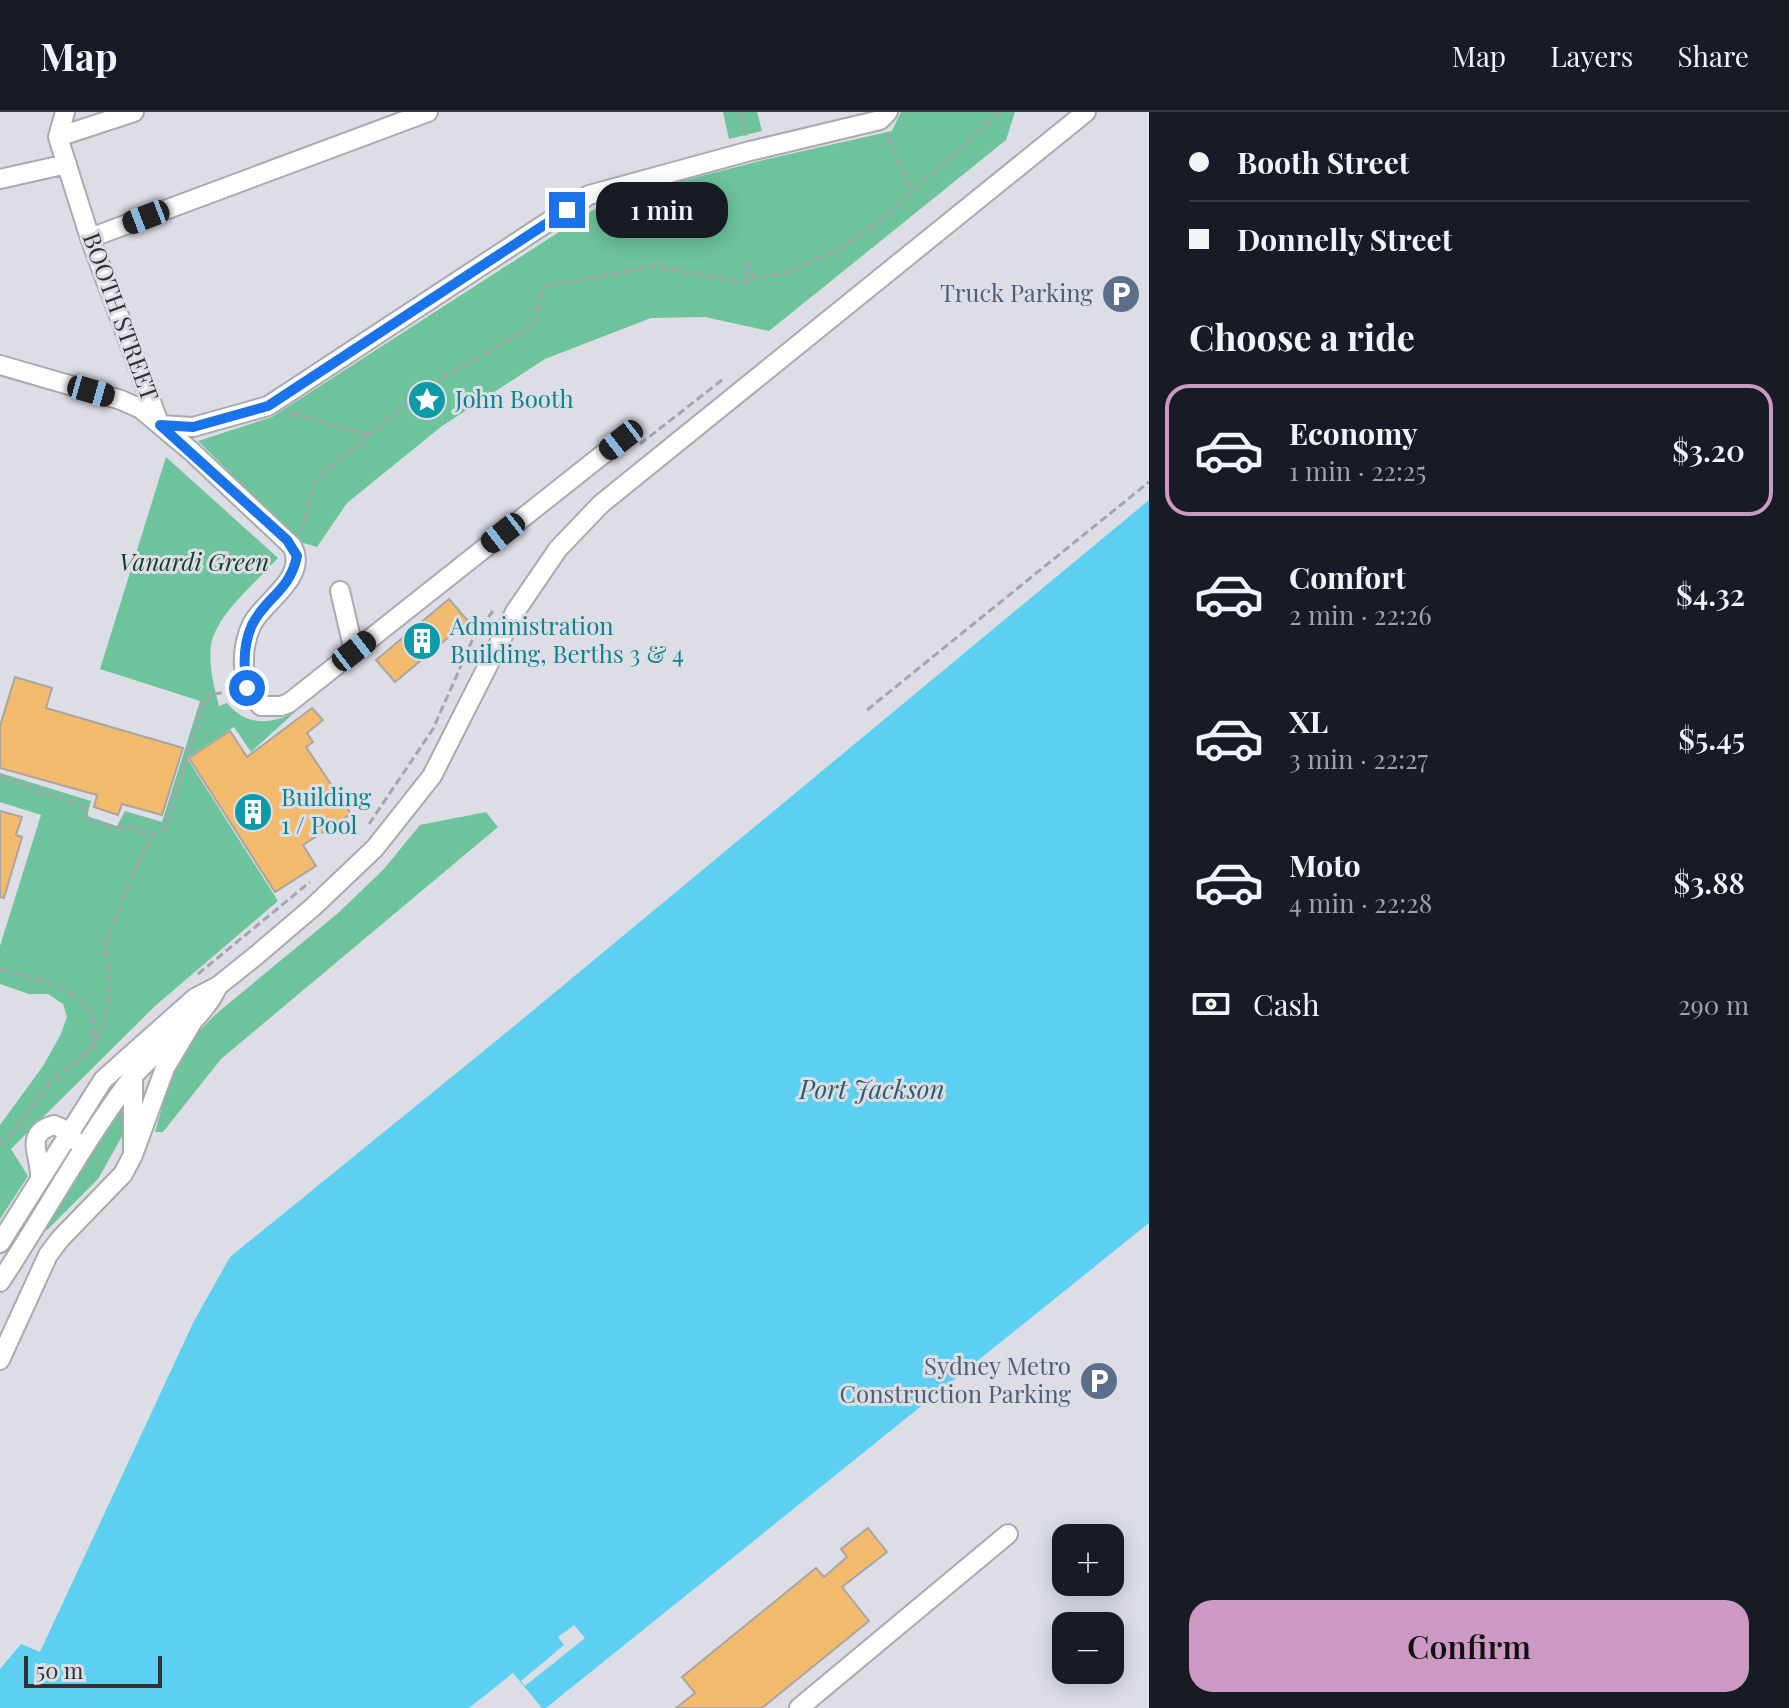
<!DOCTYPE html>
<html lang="en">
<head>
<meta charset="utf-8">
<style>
  :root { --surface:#171b24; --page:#20242c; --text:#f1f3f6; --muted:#9ea1a6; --line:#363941; --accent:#cb99c3 }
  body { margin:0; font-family:"Playfair Display",serif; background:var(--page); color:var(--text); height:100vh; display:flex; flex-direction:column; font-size:30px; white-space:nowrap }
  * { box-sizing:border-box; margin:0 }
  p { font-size:26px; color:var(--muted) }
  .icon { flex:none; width:44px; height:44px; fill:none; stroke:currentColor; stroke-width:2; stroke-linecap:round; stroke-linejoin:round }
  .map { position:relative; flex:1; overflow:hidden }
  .drawer { display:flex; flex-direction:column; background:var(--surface); width:640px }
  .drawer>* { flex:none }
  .top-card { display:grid; align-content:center; height:176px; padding:0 40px; background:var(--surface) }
  .fabs { position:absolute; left:1052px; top:1412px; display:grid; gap:16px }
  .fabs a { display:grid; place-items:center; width:72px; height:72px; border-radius:16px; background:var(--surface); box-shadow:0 4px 20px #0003; font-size:40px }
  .scale { position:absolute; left:24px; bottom:20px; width:138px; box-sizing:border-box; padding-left:8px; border:4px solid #313235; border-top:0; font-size:22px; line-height:28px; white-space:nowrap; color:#313235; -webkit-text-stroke:6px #dddee5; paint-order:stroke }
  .end { position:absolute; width:36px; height:36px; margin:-18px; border:10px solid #1a73e8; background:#fff; box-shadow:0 0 0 4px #fff }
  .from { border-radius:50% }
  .bubble { position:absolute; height:56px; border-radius:24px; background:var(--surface); box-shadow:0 4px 20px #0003; font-size:26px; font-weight:600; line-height:56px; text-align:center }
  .car { position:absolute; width:24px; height:48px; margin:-24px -12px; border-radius:10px; box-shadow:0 0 6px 2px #0007; background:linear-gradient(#222 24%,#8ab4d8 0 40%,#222 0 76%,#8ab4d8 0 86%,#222 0) }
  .top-card b { display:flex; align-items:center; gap:28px; height:76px; font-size:30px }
  .top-card b+b { border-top:2px solid var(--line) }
  .top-card i { width:20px; height:20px; background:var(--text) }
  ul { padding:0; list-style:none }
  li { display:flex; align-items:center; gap:24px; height:132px; margin:0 16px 12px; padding:0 24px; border:4px solid transparent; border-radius:24px }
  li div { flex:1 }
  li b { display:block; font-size:30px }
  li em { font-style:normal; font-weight:600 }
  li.on { border-color:var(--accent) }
  li>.icon { width:72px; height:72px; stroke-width:1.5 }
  h2 { padding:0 40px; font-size:36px; line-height:96px }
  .pay { display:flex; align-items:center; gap:20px; height:88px; padding:0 40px; font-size:30px }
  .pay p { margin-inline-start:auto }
  .cta { display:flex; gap:16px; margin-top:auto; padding:16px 40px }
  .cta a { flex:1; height:92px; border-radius:24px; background:var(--accent); color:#111; font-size:32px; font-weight:600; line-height:92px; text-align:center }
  header { display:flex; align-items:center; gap:48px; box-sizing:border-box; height:112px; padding:0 40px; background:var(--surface); border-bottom:2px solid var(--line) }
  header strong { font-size:38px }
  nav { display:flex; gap:44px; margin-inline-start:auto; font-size:28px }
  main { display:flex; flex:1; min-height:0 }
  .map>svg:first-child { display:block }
  .green { fill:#6dc39b }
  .water { fill:#5dd0f2 }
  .pier { fill:#dddee5 }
  .building { fill:#f1ba6d; stroke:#aaa5a0; stroke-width:2 }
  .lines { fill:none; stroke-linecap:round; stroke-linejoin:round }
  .minor-casing { stroke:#a9a9b0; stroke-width:22 }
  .path { stroke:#a4a5aa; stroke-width:3; stroke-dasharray:8 4; stroke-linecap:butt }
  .minor { stroke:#fff; stroke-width:18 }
  .route { stroke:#1a73e8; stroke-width:10 }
  .labels { text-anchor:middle; stroke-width:6; stroke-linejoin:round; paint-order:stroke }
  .service-label { font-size:24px; fill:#4e5e75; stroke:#dddee5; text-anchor:end }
  .street-label { font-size:24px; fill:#313235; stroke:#dddee5 }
  .culture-label { font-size:24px; fill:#0d838f; stroke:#dddee5; text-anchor:start }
  .park-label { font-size:24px; font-style:italic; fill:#113c2a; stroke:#dddee5 }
  .water-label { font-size:26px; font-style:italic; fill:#2d5d6c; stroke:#dddee5 }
</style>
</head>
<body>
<header>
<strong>Map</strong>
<nav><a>Map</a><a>Layers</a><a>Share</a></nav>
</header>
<main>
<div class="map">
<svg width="1149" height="1596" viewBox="0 0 1149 1596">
  <rect width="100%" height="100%" fill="#dddee5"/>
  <path class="green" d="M723,0h34l5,19 -33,8z
    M901,0h114l-9,28 -237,191 -64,-14 -54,1 -106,41 -103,67 -95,77 -30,44 -17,-5 -102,-101 74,-24 332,-214 38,-12 130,-33 120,-27z
    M166,345l112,101c-21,24 -53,48 -65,79 -7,20 1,49 6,69l8,-3c19,23 43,22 68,9l-44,40 -17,-25 -47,31 91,143 -123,105 -144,143 17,27 -28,43v-94l43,-59 17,-30 7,-19 -4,-13 -15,-10h-19l-29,-10v-38l41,-131 -41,-13v-29l91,28 -4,15 30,10 8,-15 37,11 38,-121 -100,-32z
    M486,700l12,15 -277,232 -58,73h-8l15,-53 25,-44 21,-21 121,-100 46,-44 37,-45z
    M125,994v25l-27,48 -51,51 -4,-1 59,-95z"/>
  <path class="water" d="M1149,388v723l-603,485h-4l-29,-35 -44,35h-469v-39l21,-25 19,8 154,-331 36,-64 283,-230z"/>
  <path class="pier" d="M574,1513l11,13 -60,48 -4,-5 43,-36 -6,-8z"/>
  <path class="building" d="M449,487l19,22 -73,61 -19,-22z
    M15,565l37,11 -6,20 137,40 -21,67 -40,-11 -4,11 -24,-8 3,-12 -97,-27v-42z
    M312,596l11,12 -16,13 6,9 -7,5 45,67 -48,31 13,21 -41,26 -86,-134 41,-27 17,26z
    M0,699l22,6 -6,18 6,2 -18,61 -4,-1z
    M868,1416l19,24 -45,35 27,34 -107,87h-86l19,-15 -13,-16 134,-109 8,9 23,-20 -6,-8z"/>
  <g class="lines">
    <g class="minor-casing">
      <path id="minor" d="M65,0l-7,25 32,101 69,185
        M58,25l76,-25
        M0,67l67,-15
        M90,126l338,-126
        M0,253l121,35 20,9 50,42 101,95c17,31 -28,55 -40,78 -12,26 -12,61 9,82h20l8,-3 332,-263
        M160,313l33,2 75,-21 321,-211 161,-44 130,-31 8,-8
        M340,479l14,60
        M133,1043v-102l62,-55 23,-12 40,-32 55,-47 62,-59 57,-72 83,-164 43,-63 43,-45 485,-392
        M40,1068c2,-24 -18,-46 14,-55l16,7 4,8
        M0,1131l103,-163 30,-27
        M0,1170c44,-66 82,-138 130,-202 27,-34 69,-53 88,-94
        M0,1248l48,-105 12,-16 63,-65 10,-19 32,-87 28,-47
        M799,1596l209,-174"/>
    </g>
    <path class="path" d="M740,0l6,24
      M887,25l25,54
      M745,153h5l4,13 28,-4 60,-26 41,-30 117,-106
      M291,301l77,22
      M640,332l82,-64
      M302,420l13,-52 107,-90 111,-64 10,-39 111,-21 94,17 -3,-18
      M867,598l282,-228
      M0,664l85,32 3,13c14,5 24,7 38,6 16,-1 26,18 40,0l37,-124 4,2 3,-11 23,-2
      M369,712l64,-95 42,-95 18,-23
      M0,857c41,12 104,19 92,75
      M198,862l112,-92
      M0,1032l15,-14 36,-48 41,-34 11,-23 6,-25v-24l-5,-29 29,-74 19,-37"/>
    <use href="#minor" class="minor"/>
  </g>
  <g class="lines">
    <path class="route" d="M247,576c-4,-22 -4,-43 5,-63 13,-27 38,-34 45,-69l-10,-16 -127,-115 33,2 75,-21 299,-196"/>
  </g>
  <defs>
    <g id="parking-disc" transform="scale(2)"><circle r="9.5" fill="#5c6f8a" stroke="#dddee5"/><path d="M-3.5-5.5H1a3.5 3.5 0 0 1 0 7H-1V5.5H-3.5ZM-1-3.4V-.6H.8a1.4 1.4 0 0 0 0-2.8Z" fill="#fff"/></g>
    <g id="sight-disc" transform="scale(2)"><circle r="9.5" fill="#0f9aa8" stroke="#dddee5"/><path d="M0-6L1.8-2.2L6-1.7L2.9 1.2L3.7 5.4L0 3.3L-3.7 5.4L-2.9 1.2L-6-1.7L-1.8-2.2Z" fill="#fff"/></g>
    <g id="building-disc" transform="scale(2)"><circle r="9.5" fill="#0f9aa8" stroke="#dddee5"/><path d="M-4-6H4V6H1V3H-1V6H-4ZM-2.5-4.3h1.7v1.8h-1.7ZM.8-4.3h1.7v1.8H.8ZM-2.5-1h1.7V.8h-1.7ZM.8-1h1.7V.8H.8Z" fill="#fff"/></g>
  </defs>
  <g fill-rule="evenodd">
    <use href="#parking-disc" x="1121" y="182"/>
    <use href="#sight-disc" x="427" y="288"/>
    <use href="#building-disc" x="422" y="529"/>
    <use href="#building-disc" x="253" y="700"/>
    <use href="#parking-disc" x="1099" y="1269"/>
  </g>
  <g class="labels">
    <g class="service-label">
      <text x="1093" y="190">Truck Parking</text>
      <text x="1071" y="1263">Sydney Metro<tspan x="1071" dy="28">Construction Parking</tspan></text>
    </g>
    <g class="street-label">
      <text transform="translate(120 205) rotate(70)" y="8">BOOTH STREET</text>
    </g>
    <g class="culture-label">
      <text x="455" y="296">John Booth</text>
      <text x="450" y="523">Administration<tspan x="450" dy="28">Building, Berths 3 &amp; 4</tspan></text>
      <text x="281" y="694">Building<tspan x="281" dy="28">1 / Pool</tspan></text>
    </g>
    <g class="park-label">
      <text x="194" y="459">Vanardi Green</text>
    </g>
    <g class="water-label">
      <text x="872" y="987">Port Jackson</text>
    </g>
  </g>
</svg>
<div class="fabs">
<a>+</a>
<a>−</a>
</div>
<div class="scale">50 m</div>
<i class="end from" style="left:247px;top:576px"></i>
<i class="end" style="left:567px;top:98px"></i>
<div class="bubble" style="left:596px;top:70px;width:132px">1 min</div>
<i class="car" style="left:146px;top:105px;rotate:249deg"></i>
<i class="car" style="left:91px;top:279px;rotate:106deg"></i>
<i class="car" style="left:621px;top:328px;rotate:232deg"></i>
<i class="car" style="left:503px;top:421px;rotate:232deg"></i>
<i class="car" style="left:354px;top:539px;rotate:52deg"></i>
</div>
<section class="drawer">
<div class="top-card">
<b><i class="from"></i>Booth Street</b>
<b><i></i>Donnelly Street</b>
</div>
<h2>Choose a ride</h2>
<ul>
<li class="on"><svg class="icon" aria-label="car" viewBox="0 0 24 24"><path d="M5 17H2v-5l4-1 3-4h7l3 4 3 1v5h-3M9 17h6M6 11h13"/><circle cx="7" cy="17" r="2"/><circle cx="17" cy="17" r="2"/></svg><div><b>Economy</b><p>1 min · 22:25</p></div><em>$3.20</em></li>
<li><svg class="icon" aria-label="car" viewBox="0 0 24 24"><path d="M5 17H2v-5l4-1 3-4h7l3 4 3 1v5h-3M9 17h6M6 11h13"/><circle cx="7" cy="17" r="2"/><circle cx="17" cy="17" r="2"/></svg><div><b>Comfort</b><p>2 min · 22:26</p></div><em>$4.32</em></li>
<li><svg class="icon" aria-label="car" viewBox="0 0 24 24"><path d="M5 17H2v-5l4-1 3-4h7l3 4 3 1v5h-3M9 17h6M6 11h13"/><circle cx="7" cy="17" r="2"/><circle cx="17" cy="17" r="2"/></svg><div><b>XL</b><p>3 min · 22:27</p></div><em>$5.45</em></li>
<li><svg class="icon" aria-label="car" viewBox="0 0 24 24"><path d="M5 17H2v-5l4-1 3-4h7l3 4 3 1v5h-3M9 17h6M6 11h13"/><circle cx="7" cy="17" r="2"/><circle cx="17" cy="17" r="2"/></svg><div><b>Moto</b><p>4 min · 22:28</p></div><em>$3.88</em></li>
</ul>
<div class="pay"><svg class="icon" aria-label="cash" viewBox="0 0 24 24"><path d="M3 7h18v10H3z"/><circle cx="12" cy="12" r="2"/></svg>Cash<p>290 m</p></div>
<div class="cta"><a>Confirm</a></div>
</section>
</main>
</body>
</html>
